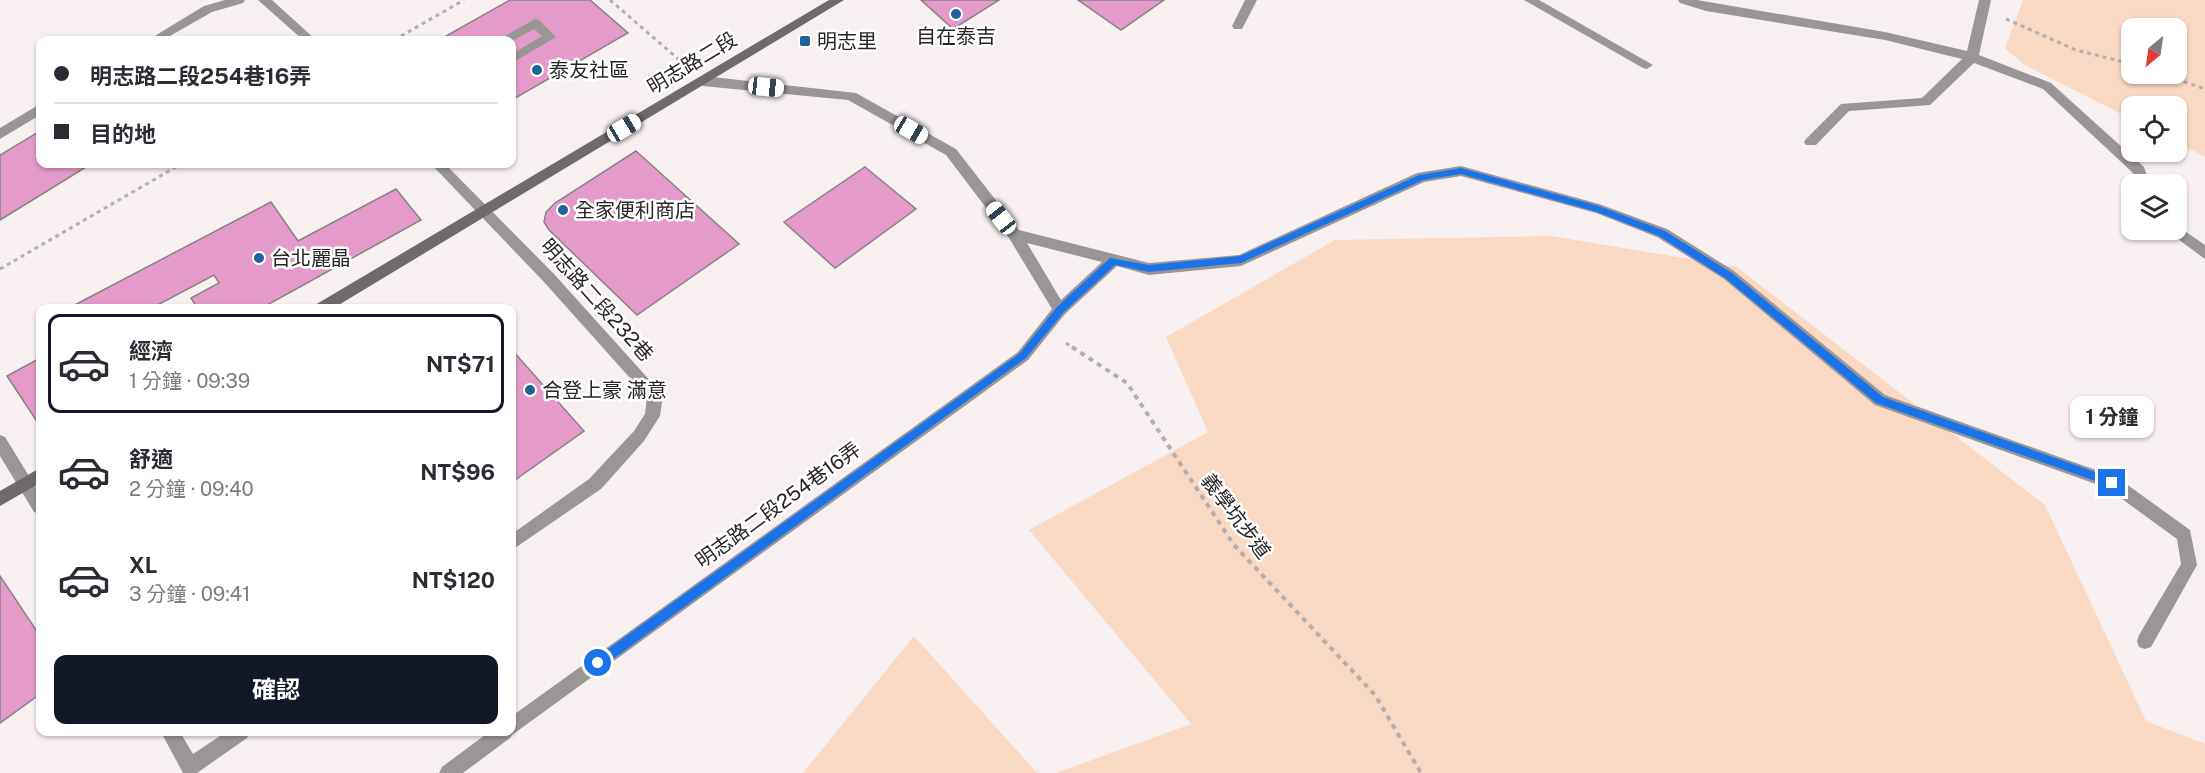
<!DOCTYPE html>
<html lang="zh-TW">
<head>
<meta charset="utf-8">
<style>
  :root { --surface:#fff; --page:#f7f7f7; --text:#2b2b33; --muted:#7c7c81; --line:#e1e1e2; --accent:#111827 }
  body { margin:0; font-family:"Public Sans","Noto Sans TC",sans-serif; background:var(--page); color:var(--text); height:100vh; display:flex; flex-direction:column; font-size:22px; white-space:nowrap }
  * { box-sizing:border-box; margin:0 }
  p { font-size:20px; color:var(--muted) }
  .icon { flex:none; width:33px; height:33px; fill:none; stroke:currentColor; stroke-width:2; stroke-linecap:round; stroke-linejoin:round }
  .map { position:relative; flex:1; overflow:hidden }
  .drawer { position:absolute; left:36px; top:304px; width:480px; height:432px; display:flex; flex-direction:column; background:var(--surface); border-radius:12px; box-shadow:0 2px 4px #0004 }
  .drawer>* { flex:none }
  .banner { position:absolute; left:36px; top:36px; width:480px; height:132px; border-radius:12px; box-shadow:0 2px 4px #0004; display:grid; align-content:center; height:132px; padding:0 18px; background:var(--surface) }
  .needle { width:39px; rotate:209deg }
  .buttons { position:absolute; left:2121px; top:18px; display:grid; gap:12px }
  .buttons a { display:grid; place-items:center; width:66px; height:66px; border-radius:12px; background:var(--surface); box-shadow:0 2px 4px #0004; font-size:30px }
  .end { position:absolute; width:27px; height:27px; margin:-14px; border:8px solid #1a73e8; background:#fff; box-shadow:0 0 0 3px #fff }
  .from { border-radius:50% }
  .bubble { position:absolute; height:42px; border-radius:12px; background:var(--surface); box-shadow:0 2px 4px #0004; font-size:20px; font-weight:700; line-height:42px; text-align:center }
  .car { position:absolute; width:18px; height:36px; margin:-18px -9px; border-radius:8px; box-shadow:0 0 4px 2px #0007; background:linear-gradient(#fff 24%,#345 0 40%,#fff 0 76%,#345 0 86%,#fff 0) }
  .banner b { display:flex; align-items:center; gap:21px; height:57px; font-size:22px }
  .banner b+b { border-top:2px solid var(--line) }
  .banner i { width:15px; height:15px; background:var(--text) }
  ul { padding:10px 0 0; list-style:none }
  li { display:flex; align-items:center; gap:18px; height:99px; margin:0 12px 9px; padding:0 6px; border:3px solid transparent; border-radius:12px }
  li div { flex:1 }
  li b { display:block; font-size:22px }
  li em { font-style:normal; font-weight:700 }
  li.selected { border-color:var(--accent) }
  li>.icon { width:54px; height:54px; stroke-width:1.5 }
  .action { display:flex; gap:12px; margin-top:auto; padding:12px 18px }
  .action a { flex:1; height:69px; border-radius:12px; background:var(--accent); color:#fff; font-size:24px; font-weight:700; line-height:69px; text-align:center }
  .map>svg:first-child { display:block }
  .green { fill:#f9d8c4; fill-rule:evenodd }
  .building { fill:#e49bca; stroke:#888286; stroke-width:1.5 }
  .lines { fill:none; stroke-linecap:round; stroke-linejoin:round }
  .path-far1 { stroke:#b5aeaf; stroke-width:3; stroke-dasharray:4 4; stroke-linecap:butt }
  .path { stroke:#b5aeaf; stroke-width:4; stroke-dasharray:5 5; stroke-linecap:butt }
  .service { fill:#9a9696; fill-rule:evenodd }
  .minor { fill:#9a9696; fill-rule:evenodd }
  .secondary { fill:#706b6a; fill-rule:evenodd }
  .route { fill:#1a73e8 }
  .poi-dot { fill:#1d6498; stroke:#fff; stroke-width:2 }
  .labels { text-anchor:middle; stroke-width:5; stroke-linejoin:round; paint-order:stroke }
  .poi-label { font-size:20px; fill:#272424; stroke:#fff; text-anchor:start }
  .street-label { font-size:20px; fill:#272424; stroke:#fff }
</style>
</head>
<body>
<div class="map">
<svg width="2205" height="773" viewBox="0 0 2205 773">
  <rect width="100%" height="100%" fill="#f8eff1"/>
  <path class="green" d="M2023,0h182v157l-28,-15 -1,-36h-44l-1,13 -108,-55 -18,-16zM2132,28h44v46h-44z
    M1551,236l186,31 308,238 101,216 59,23v29h-1149l135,-49 -162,-194 179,-98 -42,-95 169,-97z
    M914,636l123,137h-234z"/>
  <path class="building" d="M510,0h80l38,33 -116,67v-60h-73z
    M921,0h78l-46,29z
    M1078,0h86l-43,30z
    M40,131v33h51l-91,56v-65z
    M636,151l103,93 -102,71 -88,-85 -5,-8 2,-10 9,-9z
    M865,167l51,42 -81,59 -51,-46z
    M396,189l25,31 -161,89h-62l-7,-11 28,-15 -5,-8 -64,34h-83l204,-107 27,39z
    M512,350l72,81 -72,51z
    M40,358v68l-33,-50z
    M0,576l40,60v58l-40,29z"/>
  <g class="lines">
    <path class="path-far1" d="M610,0l74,64
      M2006,19l70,31 56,14
      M394,40l70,-40
      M2161,74l44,15
      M0,269l181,-105
      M1066,343l8,6"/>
    <path class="path" d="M1072,347l55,36 107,162 141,150 46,78"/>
    <path class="service" d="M1245,0h12l-15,29h-8l-2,-3z
      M1524,0h15l114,65 -6,4 -4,-1z
      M1678,0h19l188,32 82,19 12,-51h12l-12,55 72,28 93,84 6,17h-13l-4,-11 -90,-84 -69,-26 -44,42 -81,6 -33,34h-10l-2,-3 2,-3 35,-35 81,-6 40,-39 -77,-19 -179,-29 -26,-8z
      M535,19l4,1 17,17 -44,26v-9l30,-18 -8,-7 -22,12 -14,-1z
      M703,76l153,17 100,56 63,81 130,33 90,-8 178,-82 44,-7 138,38 68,25 67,42 151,124 233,83 72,52 7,35 -46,82 -6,2 -6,-2 -2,-6 2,-6 42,-71 -4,-25 -70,-51 -232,-83 -151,-126 -67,-42 -61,-24 -135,-37 -37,6 -183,84 -92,9 -32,-9 -52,48 -37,46 -516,375 -2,3 -47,35h-24l3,-6 47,-35h23v-16l506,-364 34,-43 -43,-71 -63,-83 -98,-55 -145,-14 -6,-5zM1027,243l75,19 -41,38z
      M2176,225l29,20v14l-34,-25 -2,-4h7z"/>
    <path class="minor" d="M225,0h20l-2,3 -31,9 -49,28h-15l56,-34z
      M258,0h14l44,40h-13z
      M40,104v11l-40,24v-11z
      M431,164h14l109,110 109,121 -3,21 -16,25 -43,48 -89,61v-16l77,-55 45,-48 11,-17 2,-17 -103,-115z
      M0,435l5,2 35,57v20l-6,-2 -34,-56z
      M161,732h19l13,22 33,-22h24l-3,6 -50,35h-14z"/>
    <path class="secondary" d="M829,0h15l-512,309h-19l2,-4z
      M40,468v15l-40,23v-15z"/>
  </g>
  <path class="route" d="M1461,168l138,38 66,25 67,42 151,124 232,82v7l-3,1 -236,-84 -151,-125 -66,-42 -62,-24 -136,-38 -38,6 -182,83 -92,9 -34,-7 -51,47 -38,46 -424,309h-8v-8l426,-306 37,-46 53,-49 39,7 91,-9 179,-81z"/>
  <g class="poi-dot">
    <circle cx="956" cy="14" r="6"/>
    <rect x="799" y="35" width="12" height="12" rx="3"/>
    <circle cx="537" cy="70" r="6"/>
    <circle cx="563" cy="210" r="6"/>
    <circle cx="259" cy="258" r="6"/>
    <circle cx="530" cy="390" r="6"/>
  </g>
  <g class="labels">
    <g class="poi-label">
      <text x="956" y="43" text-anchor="middle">自在泰吉</text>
      <text x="817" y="48">明志里</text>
      <text x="549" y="77">泰友社區</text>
      <text x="575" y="217">全家便利商店</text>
      <text x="271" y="265">台北麗晶</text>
      <text x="542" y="397">合登上豪 滿意</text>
    </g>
    <g class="street-label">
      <text transform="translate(692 63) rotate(-31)" y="7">明志路二段</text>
      <text transform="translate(597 300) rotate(48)" y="7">明志路二段232巷</text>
      <text transform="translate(778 505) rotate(-36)" y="7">明志路二段254巷16弄</text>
      <text transform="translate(1236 516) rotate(53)" y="7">義學坑步道</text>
    </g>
  </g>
</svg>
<div class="buttons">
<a><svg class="needle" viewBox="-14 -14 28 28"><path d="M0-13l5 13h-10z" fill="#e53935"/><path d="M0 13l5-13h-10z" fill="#7c7c81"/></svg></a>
<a><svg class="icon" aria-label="locate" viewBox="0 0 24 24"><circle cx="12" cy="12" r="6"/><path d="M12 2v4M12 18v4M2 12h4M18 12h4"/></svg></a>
<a><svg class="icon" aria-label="layers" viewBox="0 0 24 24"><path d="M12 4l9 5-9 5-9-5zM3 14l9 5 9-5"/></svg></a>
</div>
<i class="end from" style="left:598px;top:663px"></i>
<i class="end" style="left:2112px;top:483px"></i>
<div class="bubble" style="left:2070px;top:396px;width:84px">1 分鐘</div>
<i class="car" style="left:766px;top:87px;rotate:96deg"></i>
<i class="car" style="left:624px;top:128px;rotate:59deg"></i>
<i class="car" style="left:911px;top:130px;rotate:120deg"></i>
<i class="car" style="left:1001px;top:218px;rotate:322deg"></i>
<div class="banner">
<b><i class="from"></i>明志路二段254巷16弄</b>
<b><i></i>目的地</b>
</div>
<section class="drawer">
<ul>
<li class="selected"><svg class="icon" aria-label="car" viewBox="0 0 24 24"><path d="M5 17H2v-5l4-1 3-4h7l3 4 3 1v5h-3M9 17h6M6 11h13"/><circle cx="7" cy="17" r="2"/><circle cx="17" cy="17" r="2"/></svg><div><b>經濟</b><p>1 分鐘 · 09:39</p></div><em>NT$71</em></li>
<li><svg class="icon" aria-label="car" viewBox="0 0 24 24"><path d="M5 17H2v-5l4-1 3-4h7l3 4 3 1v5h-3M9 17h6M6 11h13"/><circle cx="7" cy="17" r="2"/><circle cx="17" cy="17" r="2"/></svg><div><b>舒適</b><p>2 分鐘 · 09:40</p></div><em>NT$96</em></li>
<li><svg class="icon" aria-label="car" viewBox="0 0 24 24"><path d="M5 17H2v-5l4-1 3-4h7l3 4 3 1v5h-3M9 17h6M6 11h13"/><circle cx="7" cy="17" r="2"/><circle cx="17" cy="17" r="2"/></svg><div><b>XL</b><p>3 分鐘 · 09:41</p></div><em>NT$120</em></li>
</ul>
<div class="action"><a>確認</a></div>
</section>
</div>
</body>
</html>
